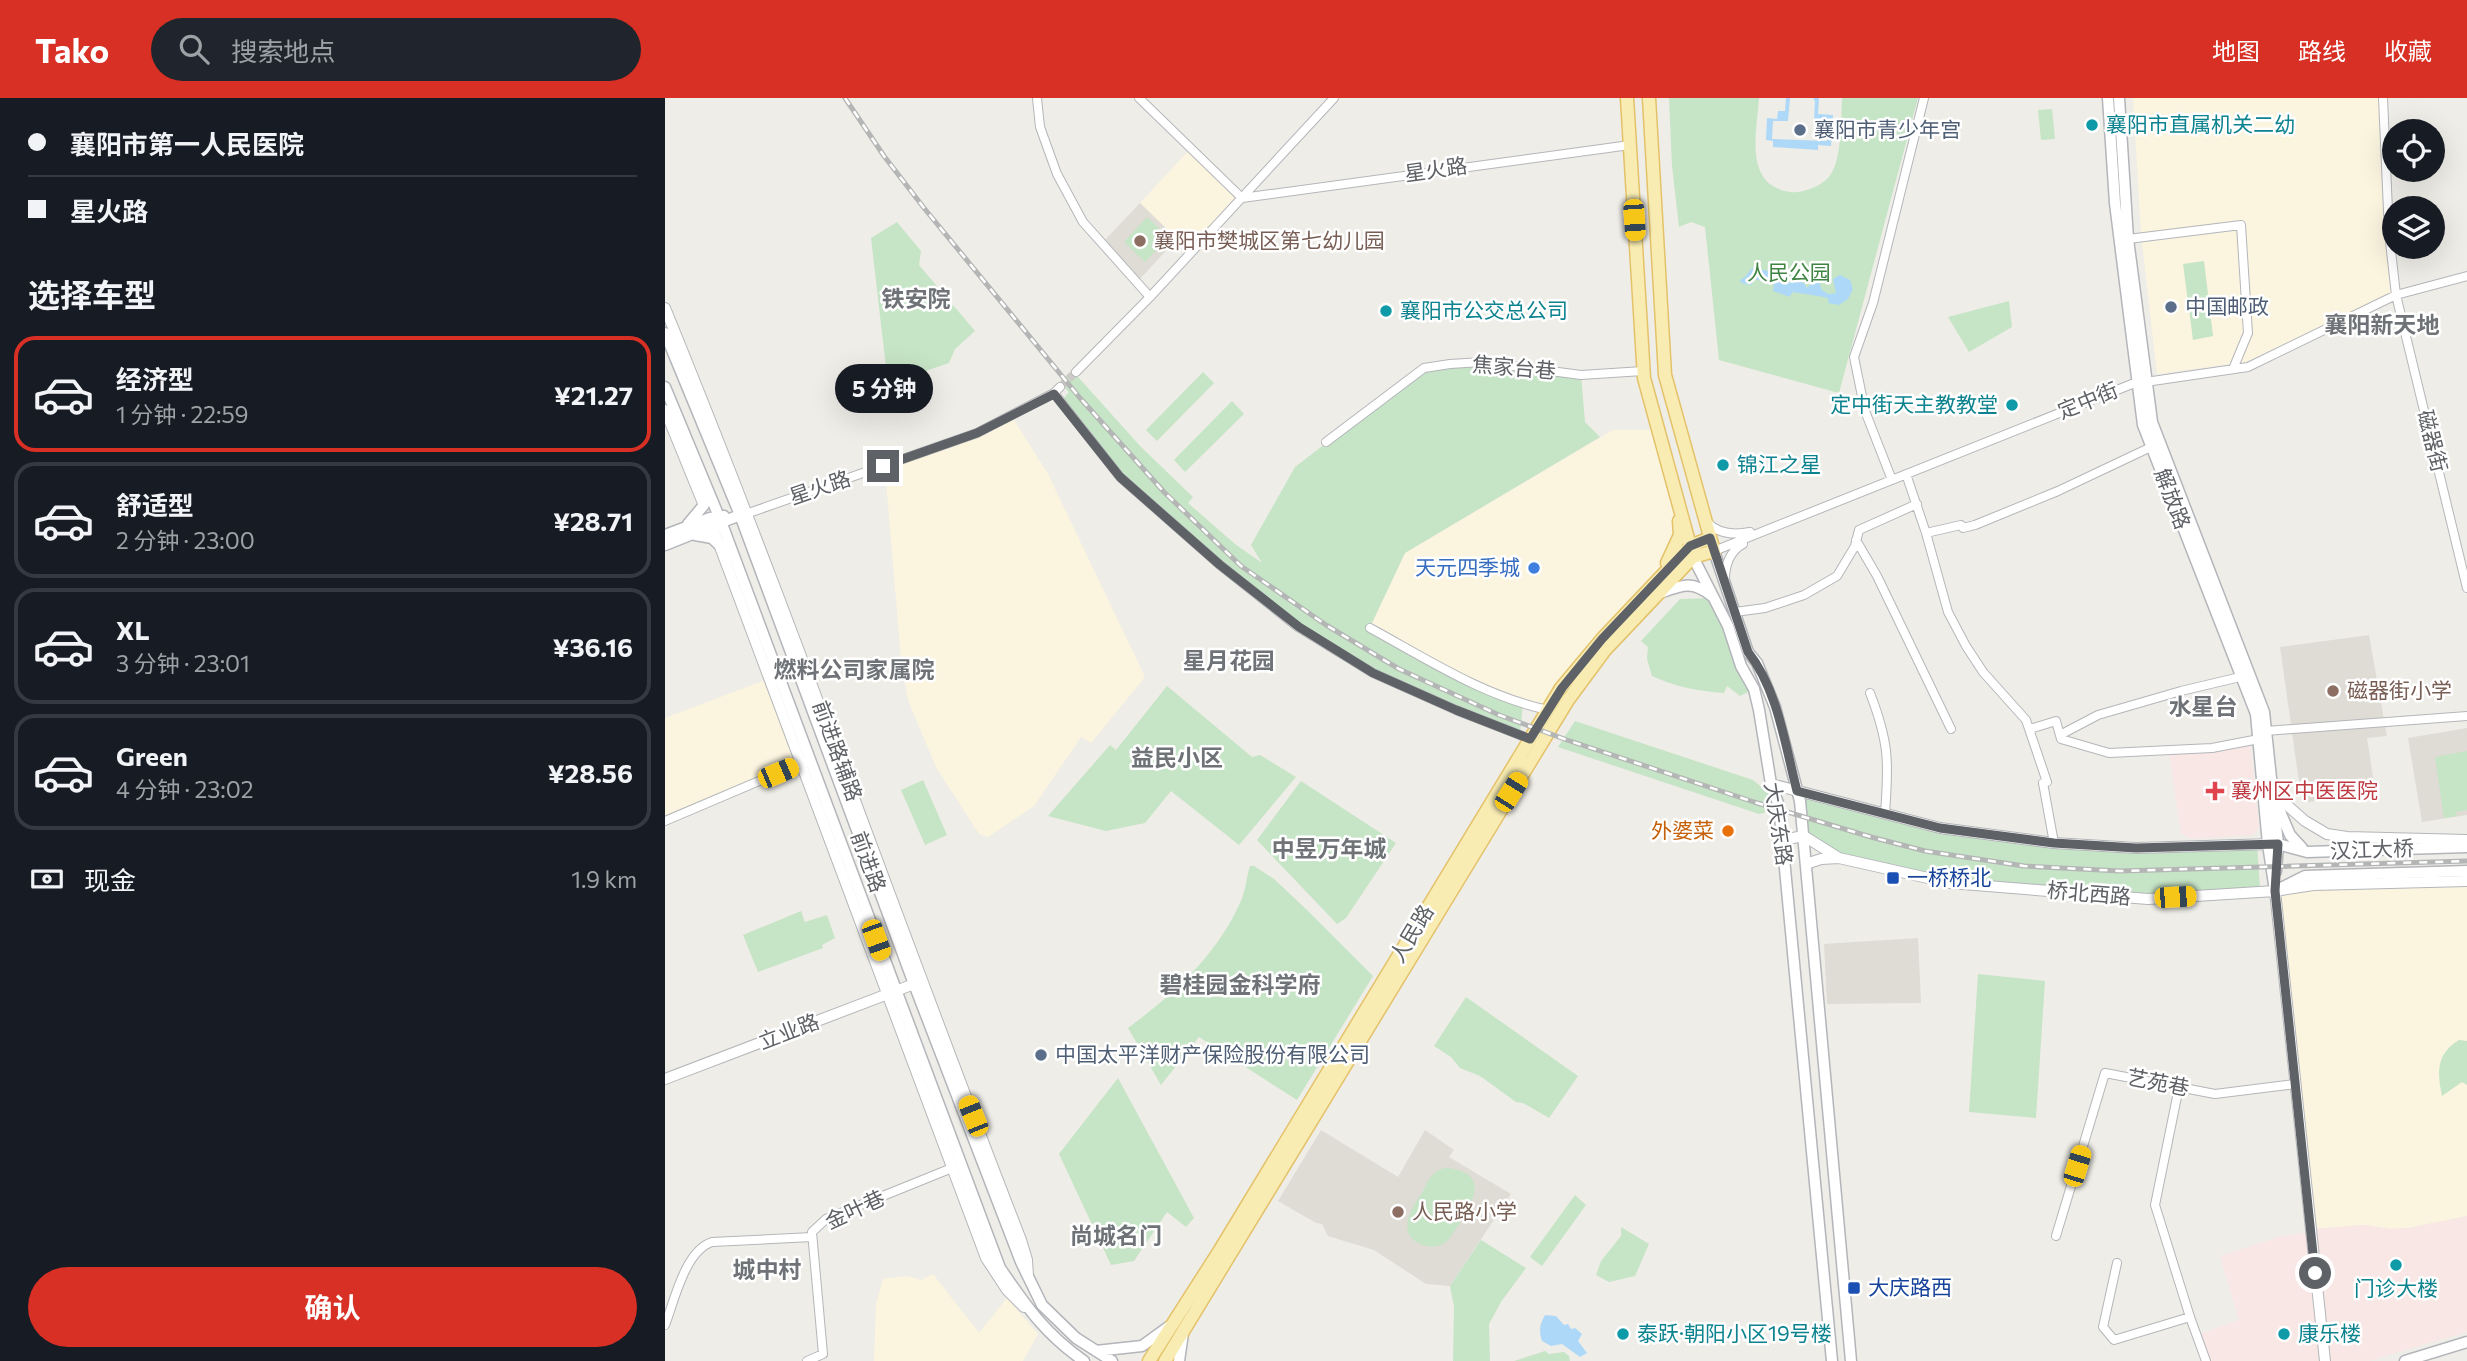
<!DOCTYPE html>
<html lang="zh">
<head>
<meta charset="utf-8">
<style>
  :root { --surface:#171b24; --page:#20242c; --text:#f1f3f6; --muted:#9ea1a6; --line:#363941; --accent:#d93025 }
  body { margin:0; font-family:Commissioner,"Noto Sans SC",sans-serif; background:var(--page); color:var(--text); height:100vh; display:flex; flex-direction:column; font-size:26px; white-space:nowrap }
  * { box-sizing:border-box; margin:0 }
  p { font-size:23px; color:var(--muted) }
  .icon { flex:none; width:38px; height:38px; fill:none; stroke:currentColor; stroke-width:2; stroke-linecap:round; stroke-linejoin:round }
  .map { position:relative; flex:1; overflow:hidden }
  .drawer { display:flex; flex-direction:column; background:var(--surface); width:665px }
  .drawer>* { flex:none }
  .hud { display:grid; align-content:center; height:154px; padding:0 28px; background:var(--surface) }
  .fabs { position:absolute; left:1717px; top:21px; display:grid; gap:14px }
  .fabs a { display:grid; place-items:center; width:63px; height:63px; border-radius:50%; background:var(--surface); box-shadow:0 7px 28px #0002; font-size:35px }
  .end { position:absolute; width:32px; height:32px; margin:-16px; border:9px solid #5e6165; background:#fff; box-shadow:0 0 0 4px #fff }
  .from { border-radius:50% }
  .bubble { position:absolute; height:49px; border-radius:24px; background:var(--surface); box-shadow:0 7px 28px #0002; font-size:23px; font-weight:700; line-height:49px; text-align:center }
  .car { position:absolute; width:21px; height:42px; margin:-21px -10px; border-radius:9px; box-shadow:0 0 5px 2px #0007; background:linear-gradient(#f5c518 24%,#345 0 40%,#f5c518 0 76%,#345 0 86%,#f5c518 0) }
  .hud b { display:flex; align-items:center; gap:24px; height:66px; font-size:26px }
  .hud b+b { border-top:2px solid var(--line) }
  .hud i { width:18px; height:18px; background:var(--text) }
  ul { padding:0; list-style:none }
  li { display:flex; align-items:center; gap:21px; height:116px; margin:0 14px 10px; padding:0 14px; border:4px solid var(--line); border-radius:21px }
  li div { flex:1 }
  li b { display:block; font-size:26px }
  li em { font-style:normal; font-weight:700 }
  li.on { border-color:var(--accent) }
  li>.icon { width:63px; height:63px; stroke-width:1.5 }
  h2 { padding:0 28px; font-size:32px; line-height:84px }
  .pay { display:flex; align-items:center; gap:18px; height:77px; padding:0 28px; font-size:26px }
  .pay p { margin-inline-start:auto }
  .cta { display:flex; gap:14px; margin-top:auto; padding:14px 28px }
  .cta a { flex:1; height:80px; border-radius:42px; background:var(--accent); color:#fff; font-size:28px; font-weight:700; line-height:80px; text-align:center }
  header { display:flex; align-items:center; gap:42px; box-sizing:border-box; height:98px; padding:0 35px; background:var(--accent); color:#fff }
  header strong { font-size:33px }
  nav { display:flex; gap:38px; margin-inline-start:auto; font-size:24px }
  .search { width:490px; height:63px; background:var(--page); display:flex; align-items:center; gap:18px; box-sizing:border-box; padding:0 24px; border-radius:38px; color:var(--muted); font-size:26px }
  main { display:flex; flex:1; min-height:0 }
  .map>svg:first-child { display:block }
  .commercial { fill:#fbf4df }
  .education { fill:#dedcd5 }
  .medical { fill:#f9e7e5 }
  .green { fill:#c6e4c6 }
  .water { fill:#aed8f7 }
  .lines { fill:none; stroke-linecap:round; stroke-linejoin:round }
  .minor-tunnel { stroke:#cbcac6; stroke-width:8; stroke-dasharray:8 4; stroke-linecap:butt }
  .minor-casing { stroke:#b4b6ba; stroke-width:10 }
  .tertiary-casing { stroke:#b4b6ba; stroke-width:12 }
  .secondary-casing { stroke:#b3b5ba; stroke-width:13 }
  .primary-casing { stroke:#e4c26a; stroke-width:15 }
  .minor { stroke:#fff; stroke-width:8 }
  .tertiary { stroke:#fff; stroke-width:10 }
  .secondary { stroke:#fff; stroke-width:10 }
  .primary { stroke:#f8ecb3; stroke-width:12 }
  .rail-casing { stroke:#b4b5b5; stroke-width:5 }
  .rail { stroke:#fff; stroke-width:2.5; stroke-dasharray:8; stroke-linecap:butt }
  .route { stroke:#5e6165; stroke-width:9 }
  .culture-dot { fill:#0f9aa8; stroke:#fff; stroke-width:2.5 }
  .service-dot { fill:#5c6f8a; stroke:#fff; stroke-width:2.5 }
  .education-dot { fill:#8d6e63; stroke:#fff; stroke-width:2.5 }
  .shop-dot { fill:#3f7fe0; stroke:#fff; stroke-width:2.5 }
  .health-dot { fill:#e0444e; stroke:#fff; stroke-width:2.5 }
  .food-dot { fill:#e8710a; stroke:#fff; stroke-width:2.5 }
  .transit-dot { fill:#1a4fb4; stroke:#fff; stroke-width:2.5 }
  .labels { text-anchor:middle; stroke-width:5; stroke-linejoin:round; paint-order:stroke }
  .culture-label { font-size:21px; fill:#0d838f; stroke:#fff; text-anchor:start }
  .service-label { font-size:21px; fill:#4e5e75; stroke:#fff; text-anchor:start }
  .street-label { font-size:21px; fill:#5e6165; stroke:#fff }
  .education-label { font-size:21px; fill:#785e54; stroke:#fff; text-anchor:start }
  .park-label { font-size:21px; fill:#3f8442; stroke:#fff }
  .shop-label { font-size:21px; fill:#366cbe; stroke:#fff; text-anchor:end }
  .health-label { font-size:21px; fill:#be3a42; stroke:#fff; text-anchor:start }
  .food-label { font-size:21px; fill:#c56008; stroke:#fff; text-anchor:end }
  .transit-label { font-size:21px; fill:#164399; stroke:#fff; text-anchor:start }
  .neighbourhood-label { font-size:23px; font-weight:bold; fill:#6f7377; stroke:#fff }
</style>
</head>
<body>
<header>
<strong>Tako</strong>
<div class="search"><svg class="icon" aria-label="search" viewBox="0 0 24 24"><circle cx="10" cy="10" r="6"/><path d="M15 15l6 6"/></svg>搜索地点</div>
<nav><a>地图</a><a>路线</a><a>收藏</a></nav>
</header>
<main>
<section class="drawer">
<div class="hud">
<b><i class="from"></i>襄阳市第一人民医院</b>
<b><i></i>星火路</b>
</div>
<h2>选择车型</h2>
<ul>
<li class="on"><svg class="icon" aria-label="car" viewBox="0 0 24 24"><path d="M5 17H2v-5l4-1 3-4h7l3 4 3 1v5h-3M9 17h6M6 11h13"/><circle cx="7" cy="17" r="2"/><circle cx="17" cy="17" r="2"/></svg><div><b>经济型</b><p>1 分钟 · 22:59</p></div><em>¥21.27</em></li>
<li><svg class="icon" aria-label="car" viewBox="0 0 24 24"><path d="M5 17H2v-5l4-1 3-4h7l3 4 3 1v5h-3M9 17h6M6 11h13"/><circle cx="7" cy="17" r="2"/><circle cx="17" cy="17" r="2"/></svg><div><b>舒适型</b><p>2 分钟 · 23:00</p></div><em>¥28.71</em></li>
<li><svg class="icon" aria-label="car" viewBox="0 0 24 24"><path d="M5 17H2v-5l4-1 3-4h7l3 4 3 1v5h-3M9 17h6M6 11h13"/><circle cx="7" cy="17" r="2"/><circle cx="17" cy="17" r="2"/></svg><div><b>XL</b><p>3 分钟 · 23:01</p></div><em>¥36.16</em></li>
<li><svg class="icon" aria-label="car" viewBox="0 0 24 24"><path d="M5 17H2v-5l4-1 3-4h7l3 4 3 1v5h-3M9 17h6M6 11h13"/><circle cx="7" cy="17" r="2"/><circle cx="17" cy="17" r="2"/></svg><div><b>Green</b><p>4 分钟 · 23:02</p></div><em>¥28.56</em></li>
</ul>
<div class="pay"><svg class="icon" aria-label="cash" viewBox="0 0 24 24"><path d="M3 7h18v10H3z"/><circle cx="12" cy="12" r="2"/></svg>现金<p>1.9 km</p></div>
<div class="cta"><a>确认</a></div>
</section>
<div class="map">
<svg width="1802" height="1263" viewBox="0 0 1802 1263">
  <rect width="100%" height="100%" fill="#efede7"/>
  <path class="commercial" d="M1468,0h248l11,195 -146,69 -89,12 -16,-140z
    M526,50l51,50 -51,54 -51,-49z
    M349,322l34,54 97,203 -54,66 -10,-6 -47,69 -46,31 -9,-3 -43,-67 -28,-67 -7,-41 -16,-190z
    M948,332h45l20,73 -5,49 -125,158 -72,-24 -106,-58 35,-75z
    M100,582l31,81 -131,56v-99z
    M1802,783v335l-58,12 -19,1 -25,-4 -54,4 -36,-338z
    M268,1176l46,59 28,-35 31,36 -15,27h-149l2,-57 7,-25 24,-3 14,4z"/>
  <path class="education" d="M475,105l37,36 -40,43 -35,-39z
    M1704,537l18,101 -20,2 6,39 -8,17 -63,9 -22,-156z
    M1802,630v87l-45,7 -14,-84z
    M1253,840l3,65 -94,1 -3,-60z
    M656,1032l77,47 27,-47 29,20 -5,7 62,37 -61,92 -24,-2 -52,-34 -46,-14 -6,-12 -6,-1 -38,-22z"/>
  <path class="medical" d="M1585,645l9,85 -6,7 -62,4 -10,-6 -12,-79 42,-1z
    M1802,1118v116l-98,29h-160l-9,-27 39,-14 -19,-64 62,-20 29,-4v-3l54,-4 25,4 19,-1z"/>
  <path class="green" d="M1004,0h90c-2,34 -16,87 31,94 12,2 31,-6 39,-15 13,-15 12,-59 13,-79h76l-79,295 -120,-33 -14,-133 -14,-5 -12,5 -7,-61z
    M1387,11l3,30 -14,1 -3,-30z
    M482,119l21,20 -23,25 -21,-20z
    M232,124l24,29 -2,14 56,66 -20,18 -6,14 -53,18 -9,-5 -16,-138z
    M1539,163l9,75 -20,4 -10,-76z
    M1344,203l3,26 -43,25 -21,-35z
    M817,264l99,13 4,47 15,15 -195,116 -35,74 106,59 47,18 -3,30 -147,-61 -75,-46 -176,-151 -59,-77 6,-7 -10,-9 14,-14 6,9 61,68 53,51 -5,6 47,41 27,19 -11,-18 44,-78 129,-99z
    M538,274l11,11 -57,58 -11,-11z
    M567,303l12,13 -59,58 -11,-12z
    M1050,500l39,91 -14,7 -13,-10 -3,7c-25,-2 -49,-6 -72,-17l-5,-17 1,-12 -7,-6 39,-42z
    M502,588l85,71 8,-2 36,22 -57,68 -68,-54 -26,32 -39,8 -58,-15 62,-71 6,5z
    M910,623l178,59 17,14 2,17 -13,3 -201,-67z
    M1802,653v59l-11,2 1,4 -13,2 -9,-61z
    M258,682l24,55 -22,10 -24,-55z
    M636,683l95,62 -50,75 -9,6 -80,-84z
    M1132,693l143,37 114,15 203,1 3,44 -110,10 -200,-15 -111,-25 -35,-22z
    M585,768h4l20,13 33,31 66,66 -76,124 -98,-63 -38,48 -33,-57c46,-34 88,-72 112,-125 6,-12 6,-25 10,-37z
    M136,813l4,11 22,-7 8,23 -13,7 1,3 -65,24 -15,-37z
    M1313,876l67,7 -9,137 -67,-6z
    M801,899l112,79 -29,42 -26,-15 -7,-1 -36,-26 -20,-8 -9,-11 -17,-11z
    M1794,942l8,1v44l-5,-3 -20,14c-5,-24 -6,-42 17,-56z
    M453,980l76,140 -8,9 -19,-15 -33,49 -23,4 -52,-111z
    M784,1070c41,7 24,33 10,56 -5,7 -9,16 -16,20 -8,4 -19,3 -26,-2 -21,-12 -3,-37 6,-51 3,-6 6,-14 12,-18 4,-4 9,-5 14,-5z
    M910,1097l11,10 -44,61 -12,-9z
    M956,1129l28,17 -14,32 -26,6 -13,-7 5,-14 20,-25z
    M816,1142l45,28 -25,34 -12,22 1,37h-37l1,-54 -4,-21z
    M880,1253l4,3 15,-2 5,4 1,5h-56z"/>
  <path class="water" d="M1121,0h4l-2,23h-15l-1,18 55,2 1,-20 -14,-1 1,-19 -2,-3h6l-1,16 15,1 -2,31 -13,-1v5l-45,-3v-6l-7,-1 1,-22 10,1 1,-8h7z
    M1087,170l27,5 -3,6 3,2 7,-1 4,3 6,-2 8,2 3,5 5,-5 7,-1 3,8 6,4 8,-1 -3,-14 7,-4 10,5 3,9 -5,10 -9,6 -11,-2 1,-4 -5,-2 -32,-5 -2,5 -17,-6 1,-7 -20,-5 -3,6 -10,-2 -1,-3 5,-3z
    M880,1217l11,1 8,9 4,-1 3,5 4,-1 7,6 -4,7 9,12 -7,4 -18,-13 -11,2 -9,-5c-3,-10 -3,-16 3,-26z"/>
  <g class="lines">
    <path class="minor-tunnel" d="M395,289l16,-15"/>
    <g class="minor-casing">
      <path id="minor" d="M372,0l3,29 17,47 26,48 67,75
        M474,0l103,100 388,-53
        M1718,0l6,135 7,62 71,293
        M1463,141l113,-14 7,108 -15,36
        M411,274l74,-75 184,-199
        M395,289l-6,6 66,84 100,88 78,62 75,46 83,37 74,29
        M661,344l98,-74 26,-4 32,-2 99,13 62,-4
        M1241,376l20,59 22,79 18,34 17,26 43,48 21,62 -4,1 11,60
        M1227,382l-27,-69 -11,-54 19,-54 51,-205
        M78,417l234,-82 77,-40
        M1042,424c11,12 28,13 43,10
        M1261,435l35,-8 2,3 12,-3 83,-34 93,-44
        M1191,442l21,36 74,153
        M1049,453l418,-167 116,-17 148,-72 71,-19
        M1060,478c1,-13 5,-25 18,-32
        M1070,514l30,-4 39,-13 33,-19 18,-30 4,-16 58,-26
        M705,530c57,31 113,68 178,82
        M1205,595c19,49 19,69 15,120
        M1365,631l26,-8 5,18 48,14 103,-5 47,-9
        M1601,633l201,-15
        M1395,637l38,-20 83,-24 59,-14
        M0,723l141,-60
        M1514,989l-24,118 35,112
        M1391,1138l49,-163 110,21 80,-10
        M1452,1165l-14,64 11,13 76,-23 16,44
        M0,1227c10,-26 20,-74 47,-83l100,-5
        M142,1263l16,-7 -11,-122 14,-13 126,-51"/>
    </g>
    <g class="tertiary-casing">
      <path id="tertiary" d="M0,210c126,308 235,622 356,932l6,20 1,16
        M0,312l38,93
        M45,422l276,738 21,32 17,17
        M1106,686l169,44 114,15 82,5 138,-4
        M1608,695l32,28 22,13 20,3 120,3
        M1117,742l22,-4 35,22 111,25 198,16 127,-8 38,-6 154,-4
        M1141,766l15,-5 18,-1
        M1610,793l50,470
        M0,981l249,-95"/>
    </g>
    <g class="secondary-casing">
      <path id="secondary" d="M1443,0l7,105 28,222 113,289 12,130 7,47
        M1454,0l9,141 24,183 112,290 14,132 -2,27
        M0,235l75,182 174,469 107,278 21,43 34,33 36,23
        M0,289l57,137 278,744c26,38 45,66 84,93
        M23,426l16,-19 1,-15
        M0,437l45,-17 14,-2
        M30,437l17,3 19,18
        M0,447l75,-30
        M1049,453l34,101 9,11 18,44 25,94 51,560
        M1028,459l35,69 13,40 13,23 5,21 12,74 8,22 53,555
        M995,495c22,-8 32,-13 52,3
        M1614,711l11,26 12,13
        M1613,746l29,8 160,-5
        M1610,793l30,-15 162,-5
        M431,1253l46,-5 29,-21
        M514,1263l4,-28
        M1740,1263l62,-19"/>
    </g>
    <g class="primary-casing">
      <path id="primary" d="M962,0l17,280 48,175
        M1002,465l13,-28 -1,-14
        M484,1263l71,-111 341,-562 41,-49 88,-93 20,-8
        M500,1263l403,-661 37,-50 88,-93 21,-6 -49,-176 -16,-277"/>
    </g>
    <use href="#minor" class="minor"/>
    <use href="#tertiary" class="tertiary"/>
    <use href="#secondary" class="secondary"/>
    <use href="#primary" class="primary"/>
    <g class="rail-casing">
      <path id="rail" d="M180,0l39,58 40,52 156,190 84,94 77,74 85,59 73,44 100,46 68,25 187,62 117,35 54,14 99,15 96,5 347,-10"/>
    </g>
    <use href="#rail" class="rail"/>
  </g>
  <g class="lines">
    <path class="route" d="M218,368l94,-33 77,-39 66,83 100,88 79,62 74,46 83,37 74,29 32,-51 40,-49 88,-93 20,-8 38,114c30,38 37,93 49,139l143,37 114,15 82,5 142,-4 -3,47 40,382"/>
  </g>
  <g class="culture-dot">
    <circle cx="1427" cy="27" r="7"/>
    <circle cx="721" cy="213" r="7"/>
    <circle cx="1347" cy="307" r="7"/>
    <circle cx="1058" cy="367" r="7"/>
    <circle cx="1731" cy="1167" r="7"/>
    <circle cx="958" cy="1236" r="7"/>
    <circle cx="1619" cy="1236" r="7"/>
  </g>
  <g class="service-dot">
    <circle cx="1135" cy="32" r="7"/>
    <circle cx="1506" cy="209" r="7"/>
    <circle cx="376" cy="957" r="7"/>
  </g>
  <g class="education-dot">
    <circle cx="475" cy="143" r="7"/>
    <circle cx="1668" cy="593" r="7"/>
    <circle cx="733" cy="1114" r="7"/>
  </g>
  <circle class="shop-dot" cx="869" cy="470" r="7"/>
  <path class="health-dot" d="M1546.5 682.5h7v7h7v7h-7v7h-7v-7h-7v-7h7z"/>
  <circle class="food-dot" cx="1063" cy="733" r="7"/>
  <g class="transit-dot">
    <rect x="1221" y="773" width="14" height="14" rx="3.5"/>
    <rect x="1182" y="1183" width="14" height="14" rx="3.5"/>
  </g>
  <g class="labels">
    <g class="culture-label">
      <text x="1441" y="34">襄阳市直属机关二幼</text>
      <text x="735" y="220">襄阳市公交总公司</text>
      <text x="1333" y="314" text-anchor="end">定中街天主教教堂</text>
      <text x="1072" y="374">锦江之星</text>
      <text x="1731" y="1198" text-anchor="middle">门诊大楼</text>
      <text x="972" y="1243">泰跃·朝阳小区19号楼</text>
      <text x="1633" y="1243">康乐楼</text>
    </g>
    <g class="service-label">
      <text x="1149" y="39">襄阳市青少年宫</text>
      <text x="1520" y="216">中国邮政</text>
      <text x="390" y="964">中国太平洋财产保险股份有限公司</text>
    </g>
    <g class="street-label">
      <text transform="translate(771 72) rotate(-8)" y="7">星火路</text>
      <text transform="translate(849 270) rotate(5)" y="7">焦家台巷</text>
      <text transform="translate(1423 303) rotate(-22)" y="7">定中街</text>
      <text transform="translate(1767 343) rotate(76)" y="7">磁器街</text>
      <text transform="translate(155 390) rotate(-19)" y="7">星火路</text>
      <text transform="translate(1507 401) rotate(69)" y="7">解放路</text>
      <text transform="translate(172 653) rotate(70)" y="7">前进路辅路</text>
      <text transform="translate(1113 726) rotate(81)" y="7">大庆东路</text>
      <text transform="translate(1707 752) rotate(-2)" y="7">汉江大桥</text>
      <text transform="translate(203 764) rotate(70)" y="7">前进路</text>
      <text transform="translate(1424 796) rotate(5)" y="7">桥北西路</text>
      <text transform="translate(747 836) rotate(-59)" y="7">人民路</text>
      <text transform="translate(124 934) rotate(-21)" y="7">立业路</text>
      <text transform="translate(1493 985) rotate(11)" y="7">艺苑巷</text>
      <text transform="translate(190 1112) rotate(-25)" y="7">金叶巷</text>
    </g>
    <g class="education-label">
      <text x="489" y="150">襄阳市樊城区第七幼儿园</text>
      <text x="1682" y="600">磁器街小学</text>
      <text x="747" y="1121">人民路小学</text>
    </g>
    <g class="park-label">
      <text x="1124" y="182">人民公园</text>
    </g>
    <g class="shop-label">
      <text x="855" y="477">天元四季城</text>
    </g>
    <g class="health-label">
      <text x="1566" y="700">襄州区中医医院</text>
    </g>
    <g class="food-label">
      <text x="1049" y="740">外婆菜</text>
    </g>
    <g class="transit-label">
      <text x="1242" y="787">一桥桥北</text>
      <text x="1203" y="1197">大庆路西</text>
    </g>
    <g class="neighbourhood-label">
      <text x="251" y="209">铁安院</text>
      <text x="1717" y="235">襄阳新天地</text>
      <text x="564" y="571">星月花园</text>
      <text x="189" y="580">燃料公司家属院</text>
      <text x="1538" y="617">水星台</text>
      <text x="512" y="668">益民小区</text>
      <text x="664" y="759">中昱万年城</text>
      <text x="575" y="895">碧桂园金科学府</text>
      <text x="451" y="1146">尚城名门</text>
      <text x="102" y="1180">城中村</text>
    </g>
  </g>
</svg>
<div class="fabs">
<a><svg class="icon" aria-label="locate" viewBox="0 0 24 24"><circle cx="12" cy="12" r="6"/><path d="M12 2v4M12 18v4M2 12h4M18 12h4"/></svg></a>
<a><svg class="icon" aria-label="layers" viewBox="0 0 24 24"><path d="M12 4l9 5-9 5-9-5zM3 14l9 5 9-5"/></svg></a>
</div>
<i class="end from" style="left:1650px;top:1175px"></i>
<i class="end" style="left:218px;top:368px"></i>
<div class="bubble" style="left:170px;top:266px;width:98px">5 分钟</div>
<i class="car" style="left:969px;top:122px;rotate:176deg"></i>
<i class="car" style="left:113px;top:675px;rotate:67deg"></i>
<i class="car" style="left:846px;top:694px;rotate:32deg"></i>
<i class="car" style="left:1510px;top:799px;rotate:87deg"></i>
<i class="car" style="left:211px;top:842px;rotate:160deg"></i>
<i class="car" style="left:308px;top:1018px;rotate:338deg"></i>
<i class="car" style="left:1412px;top:1068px;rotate:17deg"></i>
</div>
</main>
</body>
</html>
